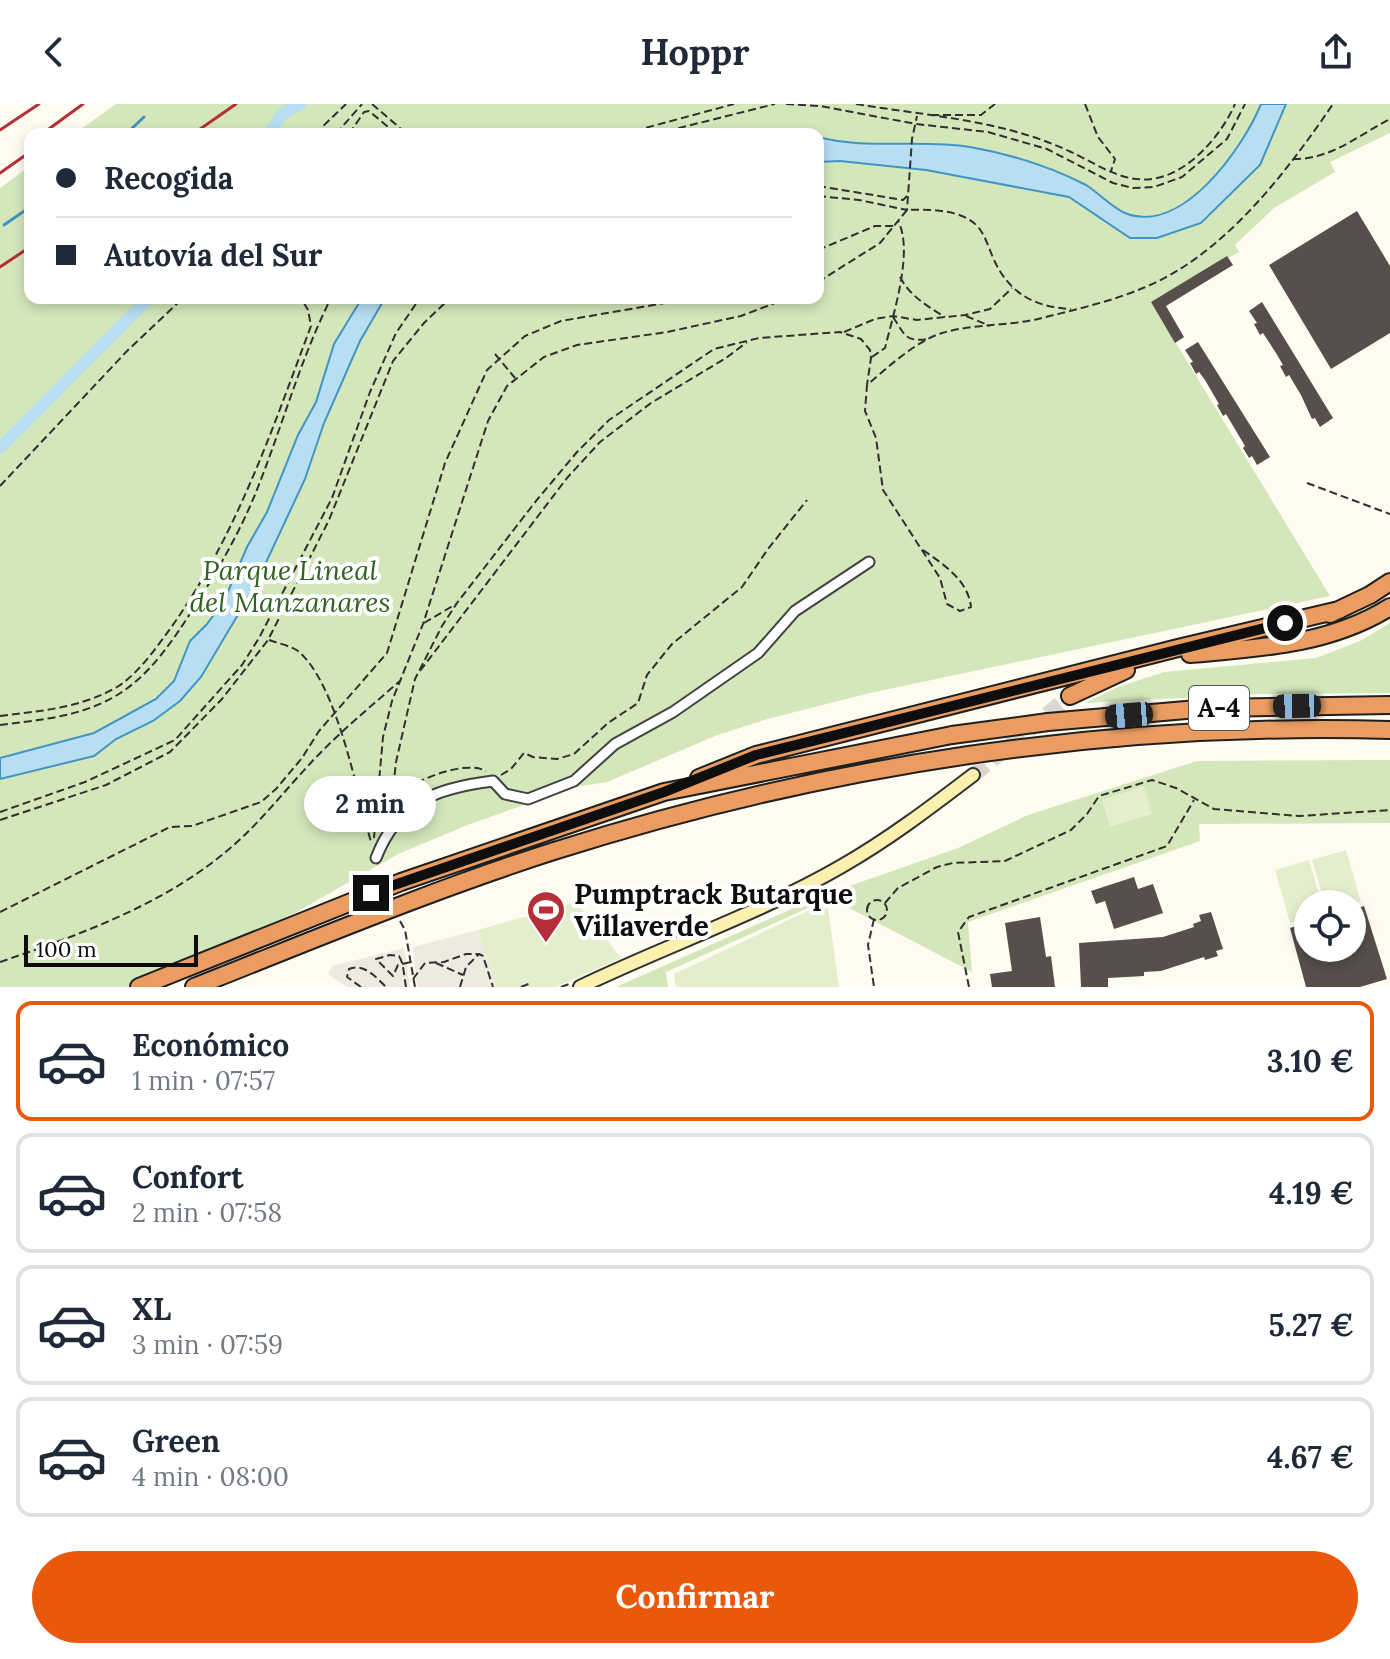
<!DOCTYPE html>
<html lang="es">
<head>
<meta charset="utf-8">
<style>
  :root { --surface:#fff; --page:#f6f6f7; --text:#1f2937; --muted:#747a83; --line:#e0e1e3; --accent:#ea580c }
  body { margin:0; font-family:Lora,serif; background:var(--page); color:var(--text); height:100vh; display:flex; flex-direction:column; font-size:30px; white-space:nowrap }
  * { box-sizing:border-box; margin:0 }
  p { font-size:26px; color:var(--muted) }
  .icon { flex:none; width:44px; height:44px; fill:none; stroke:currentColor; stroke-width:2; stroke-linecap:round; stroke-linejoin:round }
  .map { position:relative; height:883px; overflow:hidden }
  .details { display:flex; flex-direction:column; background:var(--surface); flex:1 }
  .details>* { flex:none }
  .banner { position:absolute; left:24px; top:24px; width:800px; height:176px; border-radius:16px; box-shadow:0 4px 12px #0003; display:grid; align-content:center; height:176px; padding:0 32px; background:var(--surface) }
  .buttons { position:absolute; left:1294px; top:786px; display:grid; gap:16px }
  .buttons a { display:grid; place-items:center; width:72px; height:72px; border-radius:50%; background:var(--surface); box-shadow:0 4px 12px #0003; font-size:40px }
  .scale { position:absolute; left:24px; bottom:20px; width:174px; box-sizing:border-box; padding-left:8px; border:4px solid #0e0e0e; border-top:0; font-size:22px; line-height:28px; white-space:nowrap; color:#0e0e0e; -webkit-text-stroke:6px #fff; paint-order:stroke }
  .end { position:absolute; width:36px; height:36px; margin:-18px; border:10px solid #0e0e0e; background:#fff; box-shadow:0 0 0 4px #fff }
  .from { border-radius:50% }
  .bubble { position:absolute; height:56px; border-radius:28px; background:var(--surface); box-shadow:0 4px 12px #0003; font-size:26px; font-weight:700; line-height:56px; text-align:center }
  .car { position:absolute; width:24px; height:48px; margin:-24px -12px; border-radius:10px; box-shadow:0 0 6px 2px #0007; background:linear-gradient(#222 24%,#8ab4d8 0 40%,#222 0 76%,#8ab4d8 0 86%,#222 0) }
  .banner b { display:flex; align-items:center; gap:28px; height:76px; font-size:30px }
  .banner b+b { border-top:2px solid var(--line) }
  .banner i { width:20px; height:20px; background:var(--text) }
  ul { padding:14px 0 0; list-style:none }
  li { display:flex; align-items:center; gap:24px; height:120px; margin:0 16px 12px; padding:0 16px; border:4px solid var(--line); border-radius:16px }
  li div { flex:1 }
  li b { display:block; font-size:30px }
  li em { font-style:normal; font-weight:700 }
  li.selected { border-color:var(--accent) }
  li>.icon { width:72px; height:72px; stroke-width:1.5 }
  .cta { display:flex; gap:16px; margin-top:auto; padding:16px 32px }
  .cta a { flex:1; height:92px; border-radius:48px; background:var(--accent); color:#fff; font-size:32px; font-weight:700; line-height:92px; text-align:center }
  header { display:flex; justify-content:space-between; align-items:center; height:104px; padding:0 32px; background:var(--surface); font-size:36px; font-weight:700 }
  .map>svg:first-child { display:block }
  .green { fill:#d3e7bb }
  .pitch { fill:#e4eecd }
  .plaza { fill:#eeeadf }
  .water { fill:#b8def2; stroke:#4394c5; stroke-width:2 }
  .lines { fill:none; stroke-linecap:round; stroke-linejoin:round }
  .stream { stroke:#4394c5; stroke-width:3 }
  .canal { stroke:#b8def2; stroke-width:12 }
  .building { fill:#564f4b }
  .highway-tunnel { stroke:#dad7ce; stroke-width:16; stroke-dasharray:16 8; stroke-linecap:butt }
  .street-casing { stroke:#414141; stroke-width:13 }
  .secondary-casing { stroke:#303030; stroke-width:16 }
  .highway-casing { stroke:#1f1f1f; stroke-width:20 }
  .path { stroke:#303030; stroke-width:2; stroke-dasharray:8 4; stroke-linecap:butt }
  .street { stroke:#fff; stroke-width:9 }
  .secondary { stroke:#faf0af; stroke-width:12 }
  .highway { stroke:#eb9d61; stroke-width:16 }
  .rail { stroke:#b62e38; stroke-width:3 }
  .highway-bridge-casing { stroke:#1f1f1f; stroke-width:20; stroke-linecap:butt }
  .highway-bridge { stroke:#eb9d61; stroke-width:16 }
  .route { stroke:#0e0e0e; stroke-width:10 }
  .labels { text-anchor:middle; stroke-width:8; stroke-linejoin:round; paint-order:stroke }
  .shield { fill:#fff; stroke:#565656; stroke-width:2 }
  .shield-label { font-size:26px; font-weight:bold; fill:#0e0e0e }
  .park-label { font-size:28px; font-style:italic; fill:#316222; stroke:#fff }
  .poi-label { font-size:28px; font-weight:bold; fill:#0e0e0e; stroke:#fff; text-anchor:start }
</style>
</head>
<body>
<header><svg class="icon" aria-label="back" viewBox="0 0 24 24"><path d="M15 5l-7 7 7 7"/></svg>Hoppr<svg class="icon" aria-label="share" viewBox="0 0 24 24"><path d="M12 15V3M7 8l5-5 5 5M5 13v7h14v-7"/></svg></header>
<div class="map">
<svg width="1390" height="883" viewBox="0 0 1390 883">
  <rect width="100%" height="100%" fill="#fefbf0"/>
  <path class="green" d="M116,0h1274v29l-60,29 5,10 -61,36 -39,37 4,7 -88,50 179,294 -460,97 -103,26 -52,17 -108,46 -32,5 -105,37 -72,30 -105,60 -166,73h-127v-799l30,-22v132h788v-164h-744z
    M1390,519v70l-130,1 -175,9 33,-16 46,-15 152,-14 44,-17z
    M1390,656v63l-191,1 1,17 -232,81 4,50 -142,-74 -164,74 2,15h-52l205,-91 137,-48 70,-33 169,-54z"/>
  <path class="pitch" d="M1144,682l8,28 -42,13 -8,-27z
    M1346,746l15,52 -36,2 -13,-44z
    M1309,756l13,44h-14v14l-18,5 -15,-53z
    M576,798l45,56 -65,29h-60l-18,-57z
    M827,798l12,85h-163l-2,-13z"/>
  <path class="plaza" d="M478,826l18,57h-79l-4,-40z
    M404,844l6,39h-63l-19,-13 4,-8z"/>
  <path class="water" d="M1261,0h25l-26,61 -59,58 -44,15h-27l-61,-41 -143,-27 -86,-9 -22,1v-25c49,13 103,2 152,10 40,7 79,19 116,38 13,8 25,22 39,28 57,23 118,-65 136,-109z
    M362,194h23l-25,43 -36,82 -19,56 -50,107 -54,91 -21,24 -27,20 -37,18 -22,17 -94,23v-21l94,-25 62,-34 18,-18 16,-40 17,-17 17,-23 23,-54 20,-35 31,-77 18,-33 18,-58z"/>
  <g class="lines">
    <path class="stream" d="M126,30l18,-17
      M4,121l26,-18"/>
    <path class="canal" d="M269,30l13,-20 18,-10
      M0,344l149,-150"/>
  </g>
  <path class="building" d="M1357,107l33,55v67l-59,36 -62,-104z
    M1227,152l6,9 -67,41 18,31 -9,6 -24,-41z
    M1262,198l71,116 -13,9 -5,-9 -3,1 -11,-24 -12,-20 -3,2 -6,-11 3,-1 -7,-12 -13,-20 -3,2 -6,-11 3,-1 -8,-12z
    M1198,238l72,115 -13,8 -5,-9 -3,2 -6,-10 2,-2 -19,-32 -3,2 -6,-11 2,-1 -14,-24 -6,-8 -3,2 -6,-11 3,-1 -8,-12z
    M1134,773l4,12 15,-5 10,29 -49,16 -9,-28 -9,3 -5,-13z
    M1364,802l23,73 -27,8h-54l-16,-59 18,-6v26h44v-38z
    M1211,808l12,37 -7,2 2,5 -13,4 -1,-3 -43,14 -17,1v4l-36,2v9h-27l-2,-44 84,-6 31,-10 -1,-3 8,-3 -2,-6z
    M1040,813l6,40 5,-1 4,31h-63l-2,-13 22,-3 -7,-48z"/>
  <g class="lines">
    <path class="highway-tunnel" d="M973,671l97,-79"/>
    <g class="street-casing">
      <path id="street" d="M376,754c22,-57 61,-70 117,-77l12,13 23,5 46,-18 41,-37 58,-32 85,-59 37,-42 74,-49"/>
    </g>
    <g class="secondary-casing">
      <path id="secondary" d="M580,883c87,-42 179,-73 262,-121 47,-27 89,-59 131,-91"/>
    </g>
    <g class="highway-casing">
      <path id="highway" d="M1330,510l40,-19 20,-13
        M1190,550c70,-6 139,-9 200,-47
        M1070,592l56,-26
        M1048,618l161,-14 181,-3
        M699,674l57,-23 422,-107 161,-38
        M139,883l262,-105 263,-90 288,-57
        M194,883c119,-47 238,-97 360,-136 270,-86 553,-129 836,-121"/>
    </g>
    <path class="path" d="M372,0l35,30
      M786,0l34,2 96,18 72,8 59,17 66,34 20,5 21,-1 28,-10 45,-38 18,-35
      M856,0c72,12 148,16 215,48 28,13 54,33 86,26 34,-7 65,-44 78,-74
      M1085,0l13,33 17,22 -4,12
      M931,11h50l14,-11
      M315,30l31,-30
      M336,30l26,-30
      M349,30l15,-22 5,-1 18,15 4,8
      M623,30l111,-30
      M655,30l120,-30
      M1293,55c37,1 66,-24 97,-40
      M818,82l85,14 4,-4
      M818,92l41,4 48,10 5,-71 5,-23
      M818,146l57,-24h20
      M900,173c10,19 27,29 45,40
      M818,178l62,-39 27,-33c21,-1 57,-1 72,18 7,9 11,24 16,34 16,33 41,45 76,47
      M966,212l24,10
      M893,213c13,19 11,25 37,22
      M844,228l31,-13 18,-3 24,4 48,-5 25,-6 22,-21
      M495,250l20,24
      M872,253l13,-9c8,-33 29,-97 13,-127
      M1307,379l83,31
      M0,382l128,-136 55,-52
      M923,446c21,15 45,30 48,57l-11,4 -13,-7 -7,-26 -57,-88 -7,-52 -11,-27 2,-26c20,-17 49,-44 75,-52 30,-9 65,-7 96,-14 35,-9 72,-17 105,-31 80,-32 143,-115 190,-184
      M424,519l32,-19
      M269,536c8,3 22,6 29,11 39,32 59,142 73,191
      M420,567l147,-193 33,-36 51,-39 75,-45 21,-16
      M0,612c40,-5 81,-8 117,-29 21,-13 39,-39 53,-58 66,-92 102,-199 141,-303l-3,-16 -7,-12
      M0,621c38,-5 78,-8 112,-27 33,-18 54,-48 74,-78 26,-40 50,-80 68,-123 27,-66 45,-135 77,-199
      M501,671l10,-6 13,-16 9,4 24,2 17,-5 34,-31 30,-20 9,-28 25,-31 70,-57 26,-38 39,-49
      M392,695l4,-37 19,-83 27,-53 15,-23 79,-102 41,-49 32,-32 105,-71 45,-11 81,-6 21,7 9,11 1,8 -4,27
      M0,708l85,-30 90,-42 67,-75 17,-27 73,-140 38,-106 26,-59 24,-35
      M0,716l106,-35 64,-33 52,-53 46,-59 61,-120 64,-159 31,-38 26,-25
      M376,721c5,-8 10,-20 17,-26 17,-17 70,-40 93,-28
      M374,734l9,-101 9,-36 31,-77 65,-203 19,-35 37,-29 33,-12 90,-13 74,-16 47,-18
      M867 806a10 10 0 1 1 20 0a10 10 0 1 1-20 0Z
      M885,799l13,-15 39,-21 16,-4 52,-2 66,-31 16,-16 12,-18 53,-16 24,8 38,21 85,7 91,-6
      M0,808l170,-85 22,-1 69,-24 15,-13 26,-31 17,-27 68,-78 58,-190 42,-93 38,-34 36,-15 133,-23
      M874,815l-6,26 6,42
      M400,817l5,9 10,57
      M0,858c79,-27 163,-57 228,-112 30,-25 53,-55 79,-83 29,-32 62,-59 94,-87
      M436,859l27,12
      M413,875l12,-16 19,-1 22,-8h12
      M361,883l-14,-10 2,-8c15,-6 27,8 37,18
      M406,883c-2,-10 -2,-23 -7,-31l-9,-1 -14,4 17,17 5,-11 13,-3
      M460,883l6,-20 13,-13 4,2 10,31
      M521,883l10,-4
      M561,883l8,-3
      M969,883l-11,-55 11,-15 198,-71 27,-46"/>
    <use href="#street" class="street"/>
    <use href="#secondary" class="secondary"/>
    <use href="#highway" class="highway"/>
    <path class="rail" d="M0,26l39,-26
      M42,30l41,-30
      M193,30l43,-30
      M0,69l30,-21
      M0,163l30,-20"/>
    <g class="highway-bridge-casing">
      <path id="highway-bridge" d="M952,631l96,-13"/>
    </g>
    <use href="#highway-bridge" class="highway-bridge"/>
  </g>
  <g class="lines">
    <path class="route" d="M371,789l293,-101 92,-37 529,-132"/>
  </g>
  <defs>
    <g id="stadium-pin" transform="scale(2)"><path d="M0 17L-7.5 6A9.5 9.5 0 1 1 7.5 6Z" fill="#b62e38" stroke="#fff"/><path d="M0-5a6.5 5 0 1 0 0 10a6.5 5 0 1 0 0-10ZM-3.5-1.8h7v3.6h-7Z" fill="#fff"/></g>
  </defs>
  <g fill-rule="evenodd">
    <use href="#stadium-pin" x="546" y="806"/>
  </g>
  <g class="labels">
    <rect class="shield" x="1189" y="582" width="60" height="44" rx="6"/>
    <g class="shield-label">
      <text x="1219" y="613">A-4</text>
    </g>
    <g class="park-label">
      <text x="290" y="476">Parque Lineal<tspan x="290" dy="32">del Manzanares</tspan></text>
    </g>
    <g class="poi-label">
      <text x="574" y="800">Pumptrack Butarque<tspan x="574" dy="32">Villaverde</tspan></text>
    </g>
  </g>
</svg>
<div class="buttons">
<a><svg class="icon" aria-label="locate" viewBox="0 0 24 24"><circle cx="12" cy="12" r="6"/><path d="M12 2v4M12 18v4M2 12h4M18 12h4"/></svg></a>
</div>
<div class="scale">100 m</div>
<i class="end from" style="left:1285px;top:519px"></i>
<i class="end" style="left:371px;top:789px"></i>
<div class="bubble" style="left:304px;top:672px;width:132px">2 min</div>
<i class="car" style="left:1297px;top:602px;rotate:269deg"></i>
<i class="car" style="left:1129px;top:611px;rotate:265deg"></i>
<div class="banner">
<b><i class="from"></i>Recogida</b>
<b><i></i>Autovía del Sur</b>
</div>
</div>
<section class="details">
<ul>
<li class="selected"><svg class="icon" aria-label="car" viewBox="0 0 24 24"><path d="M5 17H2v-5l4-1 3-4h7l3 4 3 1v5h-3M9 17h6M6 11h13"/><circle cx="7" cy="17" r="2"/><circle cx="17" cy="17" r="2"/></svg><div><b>Económico</b><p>1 min · 07:57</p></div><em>3.10 €</em></li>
<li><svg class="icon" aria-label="car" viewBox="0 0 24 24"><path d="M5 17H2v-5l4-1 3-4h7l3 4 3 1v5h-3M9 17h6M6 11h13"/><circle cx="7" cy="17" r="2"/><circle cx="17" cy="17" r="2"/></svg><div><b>Confort</b><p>2 min · 07:58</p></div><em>4.19 €</em></li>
<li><svg class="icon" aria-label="car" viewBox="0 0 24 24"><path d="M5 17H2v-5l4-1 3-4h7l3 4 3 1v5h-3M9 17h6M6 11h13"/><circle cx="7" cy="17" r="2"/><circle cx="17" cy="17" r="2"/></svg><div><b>XL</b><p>3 min · 07:59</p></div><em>5.27 €</em></li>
<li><svg class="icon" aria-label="car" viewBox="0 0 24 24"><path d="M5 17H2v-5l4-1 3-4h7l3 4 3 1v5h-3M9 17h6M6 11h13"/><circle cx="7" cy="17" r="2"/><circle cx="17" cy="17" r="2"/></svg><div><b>Green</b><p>4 min · 08:00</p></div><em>4.67 €</em></li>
</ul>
<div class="cta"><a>Confirmar</a></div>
</section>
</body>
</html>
